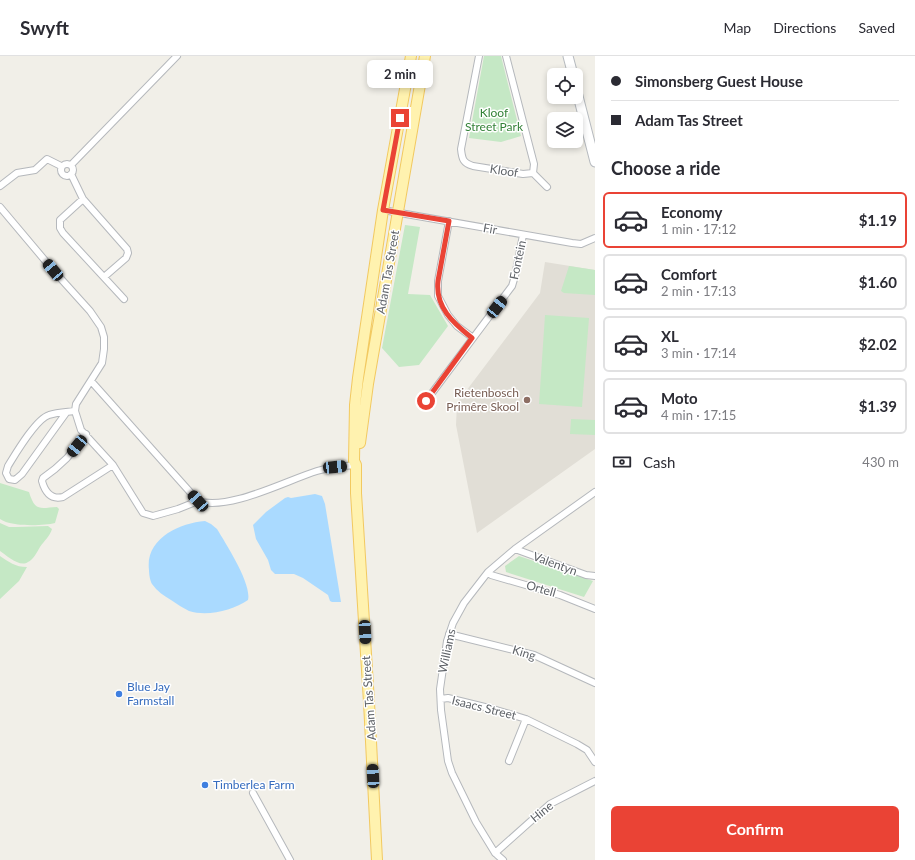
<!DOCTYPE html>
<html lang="en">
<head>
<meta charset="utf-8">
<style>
  :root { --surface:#fff; --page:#f7f7f7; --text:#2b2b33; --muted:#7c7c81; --line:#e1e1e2; --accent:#ea4335 }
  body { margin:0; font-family:Lato,sans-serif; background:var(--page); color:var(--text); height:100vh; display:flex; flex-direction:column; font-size:15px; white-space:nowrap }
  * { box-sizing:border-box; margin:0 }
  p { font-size:13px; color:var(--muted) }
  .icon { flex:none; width:22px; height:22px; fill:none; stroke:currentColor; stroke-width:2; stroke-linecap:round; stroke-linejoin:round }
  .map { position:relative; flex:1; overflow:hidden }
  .drawer { display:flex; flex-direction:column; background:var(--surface); width:320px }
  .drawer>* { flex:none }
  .guide { display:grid; align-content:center; height:88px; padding:0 16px; background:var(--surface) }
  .tools { position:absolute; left:547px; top:12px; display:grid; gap:8px }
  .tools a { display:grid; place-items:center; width:36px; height:36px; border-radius:6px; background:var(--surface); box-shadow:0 2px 6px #0003; font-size:20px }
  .end { position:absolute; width:18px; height:18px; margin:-9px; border:5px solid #ea4335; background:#fff; box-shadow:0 0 0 2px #fff }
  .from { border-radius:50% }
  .bubble { position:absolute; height:28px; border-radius:6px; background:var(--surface); box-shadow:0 2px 6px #0003; font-size:13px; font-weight:700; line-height:28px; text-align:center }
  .car { position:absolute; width:12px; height:24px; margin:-12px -6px; border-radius:5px; box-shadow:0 0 3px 1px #0007; background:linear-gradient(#222 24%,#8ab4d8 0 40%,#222 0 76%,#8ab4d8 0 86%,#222 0) }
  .guide b { display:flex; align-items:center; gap:14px; height:38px; font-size:15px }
  .guide b+b { border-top:1px solid var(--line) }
  .guide i { width:10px; height:10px; background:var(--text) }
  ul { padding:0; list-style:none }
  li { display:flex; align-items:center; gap:12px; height:56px; margin:0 8px 6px; padding:0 8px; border:2px solid var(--line); border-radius:6px }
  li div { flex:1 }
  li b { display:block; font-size:15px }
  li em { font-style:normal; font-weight:700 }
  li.current { border-color:var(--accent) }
  li>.icon { width:36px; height:36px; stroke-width:1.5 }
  h2 { padding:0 16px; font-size:18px; line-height:48px }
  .pay { display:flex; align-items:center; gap:10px; height:44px; padding:0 16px; font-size:15px }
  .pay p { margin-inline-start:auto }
  .button { display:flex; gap:8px; margin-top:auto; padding:8px 16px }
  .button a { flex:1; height:46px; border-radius:6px; background:var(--accent); color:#fff; font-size:16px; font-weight:700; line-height:46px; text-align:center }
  header { display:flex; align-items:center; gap:24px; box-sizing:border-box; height:56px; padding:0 20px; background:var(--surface); border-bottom:1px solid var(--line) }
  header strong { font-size:19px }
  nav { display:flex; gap:22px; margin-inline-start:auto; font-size:14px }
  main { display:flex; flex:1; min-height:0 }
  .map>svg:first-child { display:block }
  .education { fill:#e1ded6 }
  .green { fill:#c5e8c5 }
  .water { fill:#aadaff }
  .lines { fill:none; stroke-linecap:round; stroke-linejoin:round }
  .street-casing { stroke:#b5b8bc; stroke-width:8 }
  .secondary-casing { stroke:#b6babf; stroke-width:11 }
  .primary-casing { stroke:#f2c960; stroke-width:12 }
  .street { stroke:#fff; stroke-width:6 }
  .secondary { stroke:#fff; stroke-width:9 }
  .primary { stroke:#fff2af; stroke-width:10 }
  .route { stroke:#ea4335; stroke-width:5 }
  .education-dot { fill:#8d6e63; stroke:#fff; stroke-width:1.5 }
  .shop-dot { fill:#3f7fe0; stroke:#fff; stroke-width:1.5 }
  .labels { text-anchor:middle; stroke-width:3; stroke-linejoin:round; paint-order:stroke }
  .park-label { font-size:12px; fill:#348238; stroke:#fff }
  .street-label { font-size:12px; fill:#5f6368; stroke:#fff }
  .education-label { font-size:12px; fill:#785e54; stroke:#fff; text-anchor:end }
  .shop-label { font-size:12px; fill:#366cbe; stroke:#fff; text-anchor:start }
</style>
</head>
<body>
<header>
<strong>Swyft</strong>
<nav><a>Map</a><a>Directions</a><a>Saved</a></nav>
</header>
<main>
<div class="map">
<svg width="595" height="804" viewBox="0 0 595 804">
  <rect width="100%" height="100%" fill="#f1efe8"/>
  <path class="education" d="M545,206l50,8v179l-118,84 -21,-108 1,-22 83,-110z"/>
  <path class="green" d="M484,0h17l20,80 -20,6 -32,-4z
    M405,169l15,2 -12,67 22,1 18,31 -29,39 -20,2 -17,-19z
    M569,210l26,4v25l-31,-2 -3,-2z
    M545,259l44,3 -7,89 -43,-3z
    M571,363l24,1v15l-25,-1z
    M0,427l29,9c6,20 11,16 28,15l2,2 -4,14c-12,3 -44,4 -55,-4z
    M0,467l9,4h7l32,-1 4,3c-2,7 -8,12 -12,18 -3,5 -7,13 -12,15 -8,6 -22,-7 -28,-11z
    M0,500c9,6 15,11 27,11l-8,14 -19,18z
    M519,500l74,25 -9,16 -78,-25 -1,-6z"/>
  <path class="water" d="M315,438l7,2 3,8 16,98h-9l-2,-1 -2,-6 -25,-17 -9,-4h-19l-4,-4 -3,-10 -12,-21 -3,-14 13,-13 19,-14 3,-1 3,1z
    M205,465l6,3 6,5c9,15 35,55 31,71 -15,10 -40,17 -59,11 -6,-3 -12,-7 -18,-11 -7,-4 -14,-9 -19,-16 -2,-3 -3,-10 -3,-14 -4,-31 30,-47 56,-49z"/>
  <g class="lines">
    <g class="street-casing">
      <path id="street" d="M479,0l-18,93c1,10 2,14 12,17l50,8 10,-1 1,-9 -28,-108
        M61 114a6 6 0 1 1 12 0a6 6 0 1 1-12 0Z
        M71,109l106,-109
        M533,117l14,14
        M71,118l12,25 44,50 1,4 -2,5 -22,19
        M0,130l17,-13 18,-3 12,-11 14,7
        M83,143l-23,21v8l3,5 61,66
        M0,151l53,63 37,41 11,16 3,10v12l-2,14 -26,41 -1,7 6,19 32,35 30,48 10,3 25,-7 20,-8
        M383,154l189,33 9,1 14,-6
        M449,165l-11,60v15l10,19 9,11 16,12
        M91,325l107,120c31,10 87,-20 119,-30 13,-4 26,-5 39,-6
        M426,345l86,-115 3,-10 8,-41
        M66,357l-44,61 -7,6 -6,-1 -3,-6 2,-7c8,-13 28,-47 41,-51 8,-3 18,-3 26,-4
        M86,378l-19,24 -12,11 -12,9 -1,3c3,11 9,19 21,16l50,-32
        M515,493l71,26 9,1
        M488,516l3,3 69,20 35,14
        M449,578l85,21 61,28
        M441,643l7,-1 45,11 33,10 51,25 10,6 8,12
        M509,705l17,-42
        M253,737l37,67
        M495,797l55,-49 45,-23
        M503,804l-8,-7 -19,-31 -24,-49 -4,-12 -7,-51 -1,-21 7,-48 6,-18 11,-20 24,-31 27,-23 80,-57"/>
    </g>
    <g class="secondary-casing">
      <path id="secondary" d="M568,0l5,19
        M576,32l19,74"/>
    </g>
    <g class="primary-casing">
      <path id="primary" d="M360,387l8,-59 57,-328
        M377,804l-8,-158 -13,-209v-28l-2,-4 1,-56 3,-27 25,-168 28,-154"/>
    </g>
    <use href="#street" class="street"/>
    <use href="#secondary" class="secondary"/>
    <use href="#primary" class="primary"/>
  </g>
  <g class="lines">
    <path class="route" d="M400,62l-17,92 66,11 -11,60c-3,26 15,42 34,57l-46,63"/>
  </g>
  <circle class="education-dot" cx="527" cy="344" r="4"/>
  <g class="shop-dot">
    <circle cx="119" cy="638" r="4"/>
    <circle cx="205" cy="729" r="4"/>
  </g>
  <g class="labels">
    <g class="park-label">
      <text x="494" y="61">Kloof<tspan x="494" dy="14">Street Park</tspan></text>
    </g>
    <g class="street-label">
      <text transform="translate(504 115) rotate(9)" y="4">Kloof</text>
      <text transform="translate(490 173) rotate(10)" y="4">Fir</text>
      <text transform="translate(518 204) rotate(-78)" y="4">Fontein</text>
      <text transform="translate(388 216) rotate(-80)" y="4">Adam Tas Street</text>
      <text transform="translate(555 508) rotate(20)" y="4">Valentyn</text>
      <text transform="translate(541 533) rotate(16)" y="4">Ortell</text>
      <text transform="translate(447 595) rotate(-78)" y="4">Williams</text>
      <text transform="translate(524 597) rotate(17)" y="4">King</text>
      <text transform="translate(369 642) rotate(-94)" y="4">Adam Tas Street</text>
      <text transform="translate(484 652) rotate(14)" y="4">Isaacs Street</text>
      <text transform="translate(542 756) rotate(-39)" y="4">Hine</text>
    </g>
    <g class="education-label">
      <text x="519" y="341">Rietenbosch<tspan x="519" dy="14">Primêre Skool</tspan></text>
    </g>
    <g class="shop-label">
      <text x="127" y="635">Blue Jay<tspan x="127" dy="14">Farmstall</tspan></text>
      <text x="213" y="733">Timberlea Farm</text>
    </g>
  </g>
</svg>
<div class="tools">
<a><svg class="icon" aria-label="locate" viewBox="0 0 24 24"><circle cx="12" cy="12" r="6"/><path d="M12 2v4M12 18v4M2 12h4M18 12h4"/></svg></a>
<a><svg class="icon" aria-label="layers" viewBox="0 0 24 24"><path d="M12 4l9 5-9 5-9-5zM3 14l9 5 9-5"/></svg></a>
</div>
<i class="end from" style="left:426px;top:345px"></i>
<i class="end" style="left:400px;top:62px"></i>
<div class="bubble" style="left:367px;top:4px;width:66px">2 min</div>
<i class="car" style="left:53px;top:214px;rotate:320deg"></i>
<i class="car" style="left:497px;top:251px;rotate:38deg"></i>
<i class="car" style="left:77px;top:390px;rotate:219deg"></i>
<i class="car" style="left:335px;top:411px;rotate:84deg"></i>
<i class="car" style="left:198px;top:445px;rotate:318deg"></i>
<i class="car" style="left:365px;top:576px;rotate:177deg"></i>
<i class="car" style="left:373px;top:720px;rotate:357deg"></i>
</div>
<section class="drawer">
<div class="guide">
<b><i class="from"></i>Simonsberg Guest House</b>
<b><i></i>Adam Tas Street</b>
</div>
<h2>Choose a ride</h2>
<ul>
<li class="current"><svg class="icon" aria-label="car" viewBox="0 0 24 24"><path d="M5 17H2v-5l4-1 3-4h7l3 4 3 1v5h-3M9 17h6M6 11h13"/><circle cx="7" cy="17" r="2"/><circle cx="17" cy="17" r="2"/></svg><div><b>Economy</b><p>1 min · 17:12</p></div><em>$1.19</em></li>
<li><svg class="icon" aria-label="car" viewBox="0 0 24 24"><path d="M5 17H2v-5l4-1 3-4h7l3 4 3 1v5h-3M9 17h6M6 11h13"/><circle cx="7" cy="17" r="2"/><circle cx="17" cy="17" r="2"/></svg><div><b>Comfort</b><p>2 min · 17:13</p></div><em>$1.60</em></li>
<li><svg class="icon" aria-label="car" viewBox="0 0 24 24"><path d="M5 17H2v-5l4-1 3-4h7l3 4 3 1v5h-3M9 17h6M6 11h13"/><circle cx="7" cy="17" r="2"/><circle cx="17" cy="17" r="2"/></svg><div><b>XL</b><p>3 min · 17:14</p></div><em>$2.02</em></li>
<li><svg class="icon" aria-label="car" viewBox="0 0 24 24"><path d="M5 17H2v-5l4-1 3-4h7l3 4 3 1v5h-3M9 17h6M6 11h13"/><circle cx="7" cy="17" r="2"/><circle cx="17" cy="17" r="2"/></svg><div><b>Moto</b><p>4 min · 17:15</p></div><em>$1.39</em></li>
</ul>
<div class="pay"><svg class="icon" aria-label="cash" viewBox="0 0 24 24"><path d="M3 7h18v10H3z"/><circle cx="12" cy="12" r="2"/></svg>Cash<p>430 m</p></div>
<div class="button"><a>Confirm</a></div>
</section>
</main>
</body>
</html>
